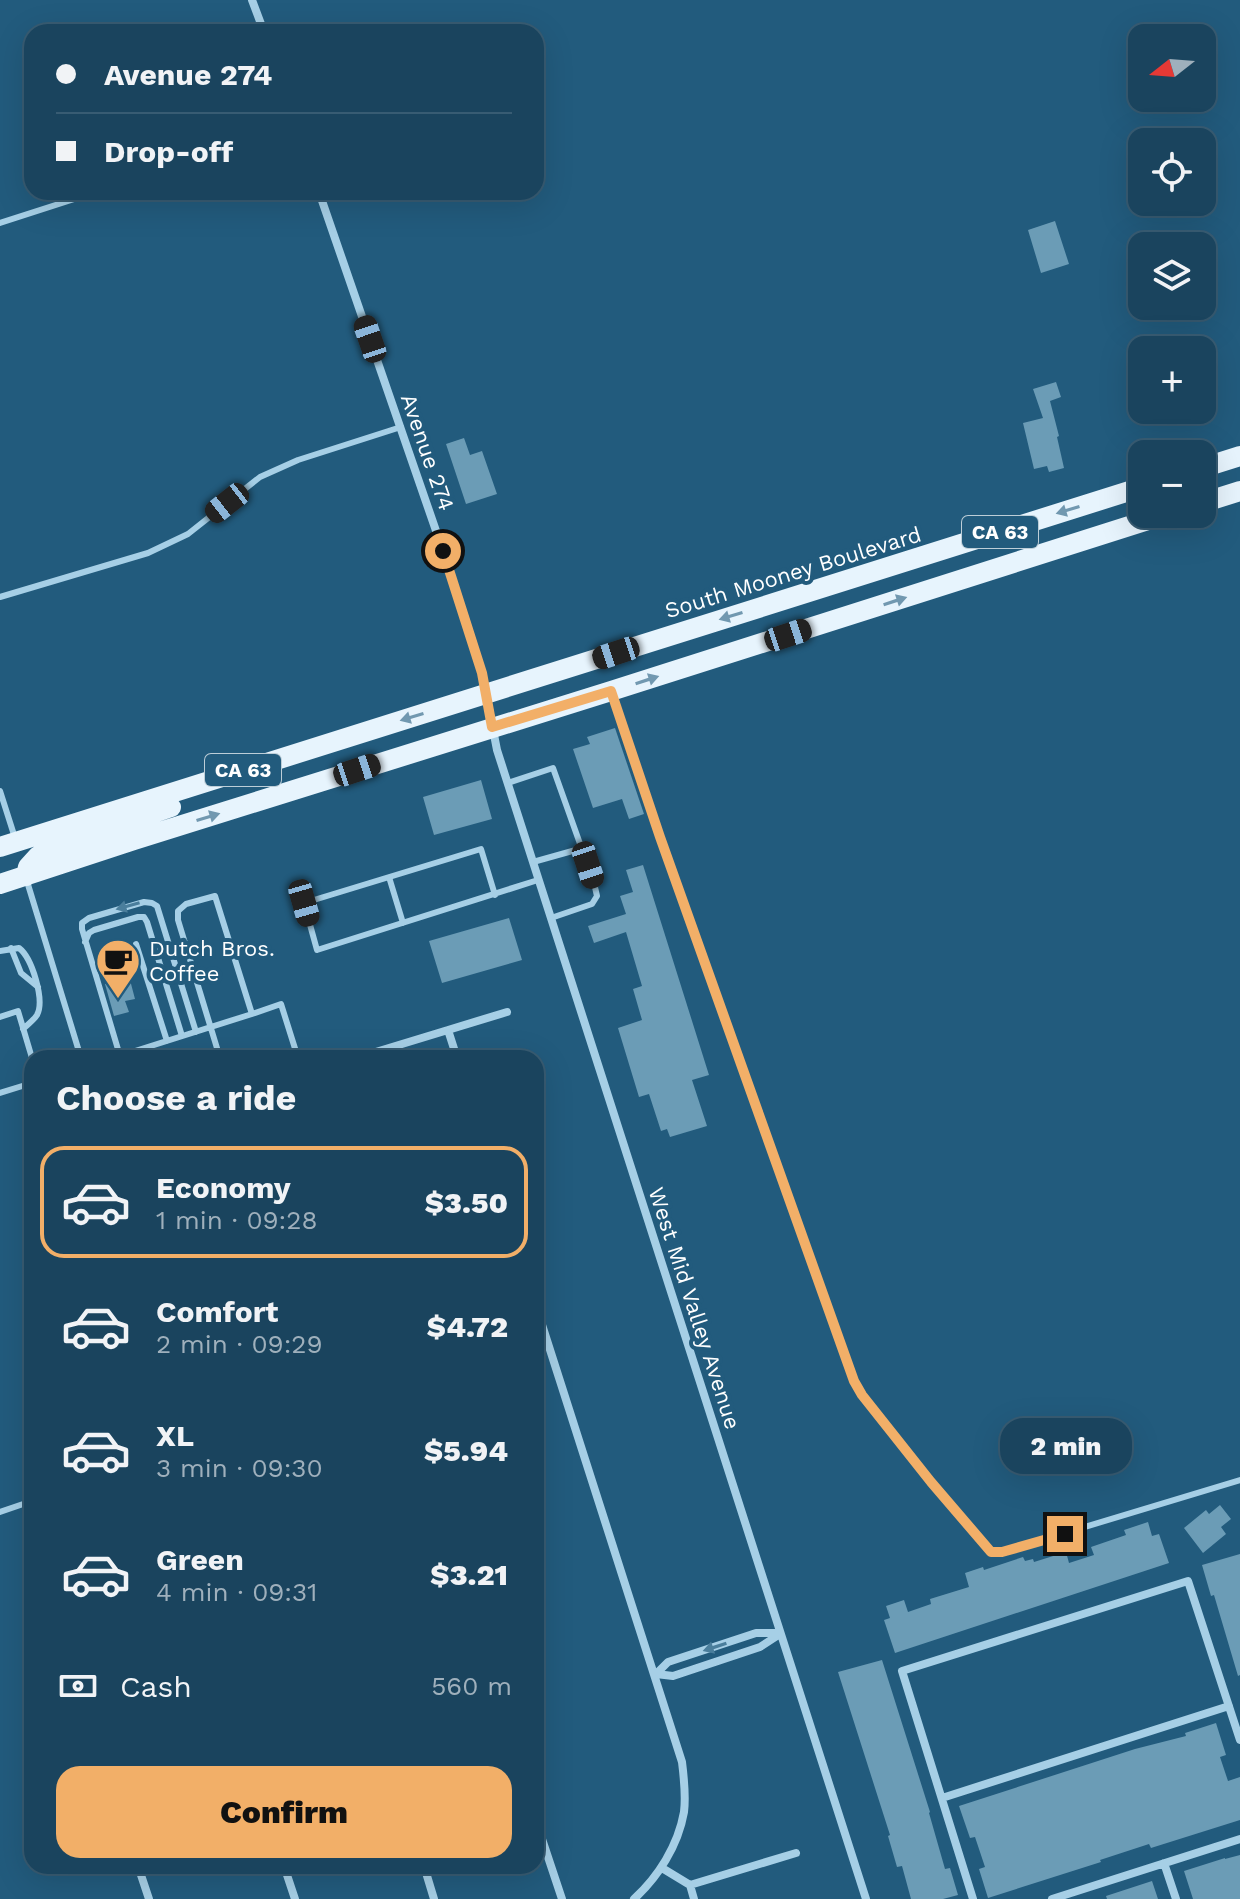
<!DOCTYPE html>
<html lang="en">
<head>
<meta charset="utf-8">
<style>
  :root { --surface:#1a445e; --page:#234b64; --text:#f1f3f6; --muted:#9fb0bc; --line:#385c73; --accent:#f2af68 }
  body { margin:0; font-family:"Work Sans",sans-serif; background:var(--page); color:var(--text); height:100vh; display:flex; flex-direction:column; font-size:30px; white-space:nowrap }
  * { box-sizing:border-box; margin:0 }
  p { font-size:26px; color:var(--muted) }
  .icon { flex:none; width:44px; height:44px; fill:none; stroke:currentColor; stroke-width:2; stroke-linecap:round; stroke-linejoin:round }
  .map { position:relative; flex:1; overflow:hidden }
  .details { position:absolute; left:24px; top:1050px; width:520px; height:824px; display:flex; flex-direction:column; background:var(--surface); border-radius:24px; box-shadow:0 8px 32px #0002,0 0 0 2px var(--line) }
  .details>* { flex:none }
  .guide { position:absolute; left:24px; top:24px; width:520px; height:176px; border-radius:24px; box-shadow:0 8px 32px #0002,0 0 0 2px var(--line); display:grid; align-content:center; height:176px; padding:0 32px; background:var(--surface) }
  .needle { width:52px; rotate:253deg }
  .controls { position:absolute; left:1128px; top:24px; display:grid; gap:16px }
  .controls a { display:grid; place-items:center; width:88px; height:88px; border-radius:16px; background:var(--surface); box-shadow:0 8px 32px #0002,0 0 0 2px var(--line); font-size:40px }
  .end { position:absolute; width:36px; height:36px; margin:-18px; border:10px solid #f2af68; background:#111; box-shadow:0 0 0 4px #111 }
  .from { border-radius:50% }
  .bubble { position:absolute; height:56px; border-radius:24px; background:var(--surface); box-shadow:0 8px 32px #0002,0 0 0 2px var(--line); font-size:26px; font-weight:800; line-height:56px; text-align:center }
  .car { position:absolute; width:24px; height:48px; margin:-24px -12px; border-radius:10px; box-shadow:0 0 6px 2px #0007; background:linear-gradient(#222 24%,#8ab4d8 0 40%,#222 0 76%,#8ab4d8 0 86%,#222 0) }
  .guide b { display:flex; align-items:center; gap:28px; height:76px; font-size:30px }
  .guide b+b { border-top:2px solid var(--line) }
  .guide i { width:20px; height:20px; background:var(--text) }
  ul { padding:0; list-style:none }
  li { display:flex; align-items:center; gap:24px; height:112px; margin:0 16px 12px; padding:0 16px; border:4px solid transparent; border-radius:24px }
  li div { flex:1 }
  li b { display:block; font-size:30px }
  li em { font-style:normal; font-weight:800 }
  li.selected { border-color:var(--accent) }
  li>.icon { width:72px; height:72px; stroke-width:1.5 }
  h2 { padding:0 32px; font-size:36px; line-height:96px }
  .pay { display:flex; align-items:center; gap:20px; height:88px; padding:0 32px; font-size:30px }
  .pay p { margin-inline-start:auto }
  .action { display:flex; gap:16px; margin-top:auto; padding:16px 32px }
  .action a { flex:1; height:92px; border-radius:24px; background:var(--accent); color:#111; font-size:32px; font-weight:800; line-height:92px; text-align:center }
  .map>svg:first-child { display:block }
  .building { fill:#6b9cb6 }
  .lines { fill:none; stroke-linecap:round; stroke-linejoin:round }
  .service { stroke:#a6cfe6; stroke-width:6 }
  .minor { stroke:#a6cfe6; stroke-width:8 }
  .primary { stroke:#e7f4fd; stroke-width:20 }
  .oneway { fill:#7198b0 }
  .oneway2 { fill:#4a7e9c }
  .route { stroke:#f2af68; stroke-width:10 }
  .labels { text-anchor:middle; stroke-width:8; stroke-linejoin:round; paint-order:stroke }
  .shield { fill:#225b7d; stroke:#bdced8; stroke-width:2 }
  .shield-label { font-size:20px; font-weight:bold; fill:#fff }
  .street-label { font-size:22px; fill:#fff; stroke:#225b7d }
  .poi-label { font-size:22px; fill:#fff; stroke:#225b7d; text-anchor:start }
</style>
</head>
<body>
<div class="map">
<svg width="1240" height="1899" viewBox="0 0 1240 1899">
  <rect width="100%" height="100%" fill="#225b7d"/>
  <path class="building" d="M1055,221l14,43 -28,9 -13,-43z
    M1056,382l5,15 -11,4 9,35 -2,1 7,31 -15,4 -2,-6 -13,3 -11,-46 20,-5 -10,-29z
    M464,438l6,17 12,-4 15,43 -31,10 -20,-60z
    M615,728l29,86 -15,5 -7,-20 -29,9 -20,-59 17,-5 -3,-7z
    M481,780l11,39 -58,16 -11,-38z
    M643,865l66,210 -17,5 15,46 -37,11 -3,-8 -6,2 -12,-37 -10,3 -21,-69 24,-8 -9,-31 9,-3 -16,-54 -32,11 -6,-17 38,-12 -6,-18 13,-4 -7,-22z
    M509,918l13,42 -80,23 -13,-42z
    M118,980l1,3 11,-3 5,19 -10,2 4,11 -15,4 -9,-32z
    M1220,1505l11,14 -10,8 5,7 -23,19 -19,-25 22,-18 3,4z
    M1148,1522l4,14 7,-2 10,29 -274,90 -11,-33 6,-2 -4,-12 18,-6 4,12 23,-8 -1,-5 39,-12 -4,-14 18,-6 1,3 39,-13 2,4 8,-2 1,3 32,-10 3,11 25,-8 -3,-8 35,-12 -2,-5z
    M1240,1554v121l-2,1 -24,-81 -3,1 -9,-31z
    M882,1660l48,152 -1,1 16,56 5,-1 8,27 -15,4h-32l-9,-33 -5,1 -9,-31 2,-1 -52,-163z
    M1216,1723l10,32 -6,2 8,24 12,-4v43l-89,28 -2,-4 -49,16 1,2 -113,36 -9,-29 6,-2 -10,-30 -5,1 -11,-32 176,-57 51,-13 -1,-3z
    M1240,1855v44h-47l-9,-28 41,-13v1z
    M1152,1881l6,18h-51l-1,-3z"/>
  <g class="lines">
    <path class="service" d="M0,223l96,-31
      M0,597l148,-44 40,-19 72,-57 38,-17 103,-33
      M612,695l48,142 194,544 8,14 69,87 60,70h11l238,-72
      M508,783l45,-15 41,115 3,13 -5,8 -41,14
      M0,791l15,47
      M533,862l50,-14
      M389,877l14,46
      M26,878l55,180
      M495,895l-14,-46 -177,54 13,47 221,-70
      M85,942l4,-9 5,-3 44,-13h6l3,5 35,114
      M136,944l31,97
      M11,948l10,25 17,14
      M0,951l19,-3c13,10 26,52 18,67 -3,5 -10,10 -14,14
      M252,1014l29,-10 17,54
      M0,1017l18,-6 14,47
      M120,1056l-38,-127v-6l7,-5 55,-16 8,1 5,3 39,126
      M113,1058l139,-44 -37,-118 -29,8 -8,7v9l42,138
      M0,1093l32,-10
      M0,1512l32,-11"/>
    <path class="minor" d="M252,0l12,32
      M319,192l124,359 24,74 15,48 15,77 369,1149
      M356,1058l92,-28
      M457,1058l-9,-28 59,-18
      M536,1306l146,456c2,16 4,34 2,50 -6,34 -26,65 -50,87
      M656,1674l12,-12 88,-29h24
      M656,1674l17,2 87,-29 20,-13
      M942,1798l287,-92
      M536,1821l26,78
      M1164,1863l12,36
      M138,1866l11,33
      M284,1866l11,33
      M424,1866l10,33
      M662,1868l28,17 4,14
      M690,1885l106,-32
      M973,1899l-71,-228 286,-90 52,159
      M1052,1899l188,-60"/>
    <path class="primary" d="M1202,468l38,-12
      M1202,503l38,-12
      M0,847l1142,-360
      M26,876l2,-9 10,-11 25,-12 108,-37
      M0,884l134,-44 477,-149 556,-177"/>
  </g>
  <defs><path id="oneway-solid" d="M-6-.8H1V-3.2L6.5 0L1 3.2V.8H-6Z" transform="scale(2)"/></defs>
  <g class="oneway">
    <use href="#oneway-solid" transform="translate(1068 510) rotate(163)"/>
    <use href="#oneway-solid" transform="translate(895 601) rotate(-18)"/>
    <use href="#oneway-solid" transform="translate(731 616) rotate(163)"/>
    <use href="#oneway-solid" transform="translate(647 680) rotate(-18)"/>
    <use href="#oneway-solid" transform="translate(412 717) rotate(163)"/>
    <use href="#oneway-solid" transform="translate(208 817) rotate(-17)"/>
  </g>
  <g class="oneway2">
    <use href="#oneway-solid" transform="translate(128 906) rotate(164)"/>
    <use href="#oneway-solid" transform="translate(715 1647) rotate(162)"/>
  </g>
  <g class="lines">
    <path class="route" d="M443,551l39,122 10,54 119,-36 49,146 194,544 8,14 69,87 60,70h11l63,-18"/>
  </g>
  <defs>
    <g id="cafe-pin" transform="scale(2.3)"><path d="M0 17L-7.5 6A9.5 9.5 0 1 1 7.5 6Z" fill="#f2af68" stroke="#225b7d"/><path d="M-5.5-4.5H6V0H3Q3 3.5 0 3.5H-2.5Q-5.5 3.5-5.5 0ZM3-3.2v2h1.7v-2ZM-6 4.5H4V6H-6Z" fill="#111"/></g>
  </defs>
  <g fill-rule="evenodd">
    <use href="#cafe-pin" x="118" y="961"/>
  </g>
  <g class="labels">
    <g class="shield">
      <rect x="962" y="516" width="76" height="32" rx="6"/>
      <rect x="205" y="754" width="76" height="32" rx="6"/>
    </g>
    <g class="shield-label">
      <text x="1000" y="539">CA 63</text>
      <text x="243" y="777">CA 63</text>
    </g>
    <g class="street-label">
      <text transform="translate(428 452) rotate(71)" y="8">Avenue 274</text>
      <text transform="translate(793 572) rotate(-17)" y="8">South Mooney Boulevard</text>
      <text transform="translate(695 1308) rotate(72)" y="8">West Mid Valley Avenue</text>
    </g>
    <g class="poi-label">
      <text x="149" y="956">Dutch Bros.<tspan x="149" dy="25">Coffee</tspan></text>
    </g>
  </g>
</svg>
<div class="controls">
<a><svg class="needle" viewBox="-14 -14 28 28"><path d="M0-13l5 13h-10z" fill="#e53935"/><path d="M0 13l5-13h-10z" fill="#9fb0bc"/></svg></a>
<a><svg class="icon" aria-label="locate" viewBox="0 0 24 24"><circle cx="12" cy="12" r="6"/><path d="M12 2v4M12 18v4M2 12h4M18 12h4"/></svg></a>
<a><svg class="icon" aria-label="layers" viewBox="0 0 24 24"><path d="M12 4l9 5-9 5-9-5zM3 14l9 5 9-5"/></svg></a>
<a>+</a>
<a>−</a>
</div>
<i class="end from" style="left:443px;top:551px"></i>
<i class="end" style="left:1065px;top:1534px"></i>
<div class="bubble" style="left:1000px;top:1418px;width:132px">2 min</div>
<i class="car" style="left:370px;top:339px;rotate:341deg"></i>
<i class="car" style="left:227px;top:503px;rotate:232deg"></i>
<i class="car" style="left:788px;top:635px;rotate:72deg"></i>
<i class="car" style="left:616px;top:653px;rotate:252deg"></i>
<i class="car" style="left:357px;top:770px;rotate:72deg"></i>
<i class="car" style="left:588px;top:865px;rotate:162deg"></i>
<i class="car" style="left:304px;top:903px;rotate:164deg"></i>
<div class="guide">
<b><i class="from"></i>Avenue 274</b>
<b><i></i>Drop-off</b>
</div>
<section class="details">
<h2>Choose a ride</h2>
<ul>
<li class="selected"><svg class="icon" aria-label="car" viewBox="0 0 24 24"><path d="M5 17H2v-5l4-1 3-4h7l3 4 3 1v5h-3M9 17h6M6 11h13"/><circle cx="7" cy="17" r="2"/><circle cx="17" cy="17" r="2"/></svg><div><b>Economy</b><p>1 min · 09:28</p></div><em>$3.50</em></li>
<li><svg class="icon" aria-label="car" viewBox="0 0 24 24"><path d="M5 17H2v-5l4-1 3-4h7l3 4 3 1v5h-3M9 17h6M6 11h13"/><circle cx="7" cy="17" r="2"/><circle cx="17" cy="17" r="2"/></svg><div><b>Comfort</b><p>2 min · 09:29</p></div><em>$4.72</em></li>
<li><svg class="icon" aria-label="car" viewBox="0 0 24 24"><path d="M5 17H2v-5l4-1 3-4h7l3 4 3 1v5h-3M9 17h6M6 11h13"/><circle cx="7" cy="17" r="2"/><circle cx="17" cy="17" r="2"/></svg><div><b>XL</b><p>3 min · 09:30</p></div><em>$5.94</em></li>
<li><svg class="icon" aria-label="car" viewBox="0 0 24 24"><path d="M5 17H2v-5l4-1 3-4h7l3 4 3 1v5h-3M9 17h6M6 11h13"/><circle cx="7" cy="17" r="2"/><circle cx="17" cy="17" r="2"/></svg><div><b>Green</b><p>4 min · 09:31</p></div><em>$3.21</em></li>
</ul>
<div class="pay"><svg class="icon" aria-label="cash" viewBox="0 0 24 24"><path d="M3 7h18v10H3z"/><circle cx="12" cy="12" r="2"/></svg>Cash<p>560 m</p></div>
<div class="action"><a>Confirm</a></div>
</section>
</div>
</body>
</html>
